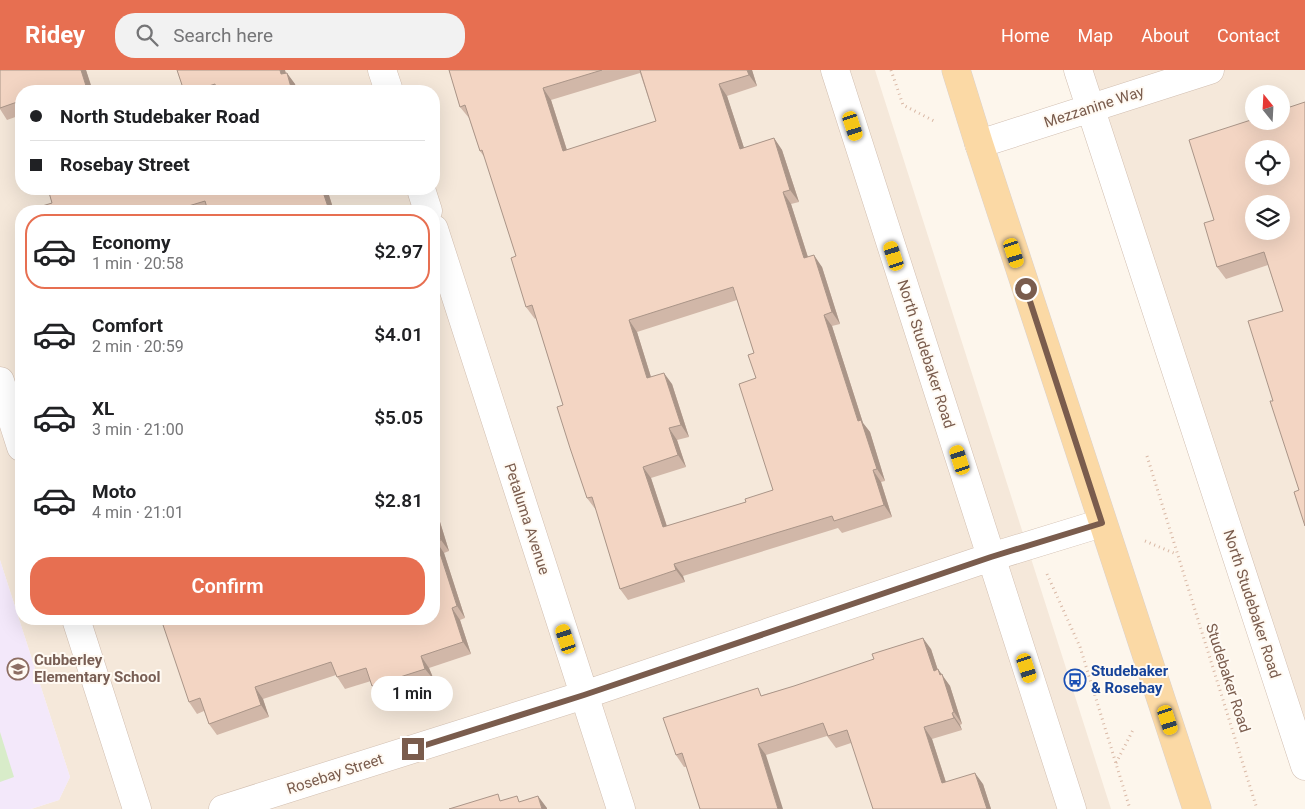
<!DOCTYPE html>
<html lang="en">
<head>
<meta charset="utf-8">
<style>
  :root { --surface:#fff; --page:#f2f2f2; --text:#202124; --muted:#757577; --line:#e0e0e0; --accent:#e76f51 }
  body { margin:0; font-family:Roboto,sans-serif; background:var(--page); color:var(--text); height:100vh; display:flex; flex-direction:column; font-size:19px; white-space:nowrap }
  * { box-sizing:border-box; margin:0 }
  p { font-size:16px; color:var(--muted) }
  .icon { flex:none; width:28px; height:28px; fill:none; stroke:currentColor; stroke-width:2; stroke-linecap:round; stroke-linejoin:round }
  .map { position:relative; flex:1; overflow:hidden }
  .details { position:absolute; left:15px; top:135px; width:425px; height:420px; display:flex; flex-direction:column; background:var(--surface); border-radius:20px; box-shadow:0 5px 20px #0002 }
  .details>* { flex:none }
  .banner { position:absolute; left:15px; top:15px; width:425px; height:110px; border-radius:20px; box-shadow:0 5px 20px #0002; display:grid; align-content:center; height:110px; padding:0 15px; background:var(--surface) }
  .needle { width:32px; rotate:342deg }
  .controls { position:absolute; left:1245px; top:15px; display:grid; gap:10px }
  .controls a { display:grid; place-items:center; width:45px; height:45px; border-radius:50%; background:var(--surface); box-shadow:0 5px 20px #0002; font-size:25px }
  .end { position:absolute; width:22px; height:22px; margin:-11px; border:6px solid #7a5c4d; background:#fff; box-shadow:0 0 0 2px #fff }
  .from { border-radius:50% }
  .bubble { position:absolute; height:35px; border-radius:18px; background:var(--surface); box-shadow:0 5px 20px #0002; font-size:16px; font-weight:600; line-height:35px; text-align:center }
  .car { position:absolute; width:15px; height:30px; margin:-15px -8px; border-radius:6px; box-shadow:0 0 4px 1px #0007; background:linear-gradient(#f5c518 24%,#345 0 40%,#f5c518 0 76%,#345 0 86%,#f5c518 0) }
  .banner b { display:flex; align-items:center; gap:18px; height:48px; font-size:19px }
  .banner b+b { border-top:1px solid var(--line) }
  .banner i { width:12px; height:12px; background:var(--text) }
  ul { padding:9px 0 0; list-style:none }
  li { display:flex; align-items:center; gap:15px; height:75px; margin:0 10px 8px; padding:0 5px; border:2px solid transparent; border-radius:20px }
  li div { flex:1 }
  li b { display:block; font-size:19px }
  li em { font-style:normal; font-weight:600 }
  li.active { border-color:var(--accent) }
  li>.icon { width:45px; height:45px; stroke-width:1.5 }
  .cta { display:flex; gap:10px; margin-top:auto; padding:10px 15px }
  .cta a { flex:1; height:58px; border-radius:20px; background:var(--accent); color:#fff; font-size:20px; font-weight:600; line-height:58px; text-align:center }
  header { display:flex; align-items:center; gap:30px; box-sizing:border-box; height:70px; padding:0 25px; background:var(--accent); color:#fff }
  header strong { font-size:24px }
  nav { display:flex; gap:28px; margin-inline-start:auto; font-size:18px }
  .search { width:350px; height:45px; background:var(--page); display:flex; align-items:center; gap:12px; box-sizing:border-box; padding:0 18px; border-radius:20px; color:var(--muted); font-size:19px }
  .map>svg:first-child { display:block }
  .residential { fill:#f5e8da; fill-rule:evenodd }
  .education { fill:#f3e8fa }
  .green { fill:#d8ecc9 }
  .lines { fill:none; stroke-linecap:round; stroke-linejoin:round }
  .minor-casing { stroke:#d1beb0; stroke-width:29 }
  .major-casing { stroke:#dad1cd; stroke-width:29 }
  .path { stroke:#d9b8a5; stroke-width:3; stroke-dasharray:1 4; stroke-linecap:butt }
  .minor { stroke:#fff; stroke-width:28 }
  .major { stroke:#fbd9a5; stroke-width:28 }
  .wall { fill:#d1b7a8; fill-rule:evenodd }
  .shaded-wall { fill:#aa9588 }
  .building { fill:#f3d5c3; stroke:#aa9588; fill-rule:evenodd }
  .route { stroke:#7a5c4d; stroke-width:6 }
  .labels { text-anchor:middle; stroke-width:4; stroke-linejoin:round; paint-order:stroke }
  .street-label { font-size:15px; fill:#7a5c4d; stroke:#fffaf3 }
  .education-label { font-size:15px; font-weight:bold; fill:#785e54; stroke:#fffaf3; text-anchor:start }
  .transit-label { font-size:15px; font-weight:bold; fill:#164399; stroke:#fffaf3; text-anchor:start }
</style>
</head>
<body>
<header>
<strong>Ridey</strong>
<div class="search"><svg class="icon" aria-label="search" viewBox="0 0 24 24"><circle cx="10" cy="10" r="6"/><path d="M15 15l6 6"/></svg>Search here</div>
<nav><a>Home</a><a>Map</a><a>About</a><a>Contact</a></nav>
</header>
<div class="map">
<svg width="1305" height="739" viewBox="0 0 1305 739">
  <rect width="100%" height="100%" fill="#fdf6ec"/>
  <path class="residential" d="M0,0h875l236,739h-1080l28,-9 11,-23 -70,-217zM21,21h413v98h-413zM21,141h413v408h-413z
    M1083,0h222v657zM1254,24h27v27h-27zM1254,79h27v27h-27zM1254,134h27v27h-27z"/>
  <path class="education" d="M0,490l70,217 -11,23 -28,9h-31z"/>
  <path class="green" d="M0,662l14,45 -14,5z"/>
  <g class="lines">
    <g class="minor-casing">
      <path id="minor" d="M382,0l7,21
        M835,0l237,739
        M1078,0l227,696
        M979,74l231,-74
        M421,119l7,22
        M434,159l187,580
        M0,311l21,66
        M76,549l61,190
        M223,739l361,-114 407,-138 111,-34"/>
    </g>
    <g class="major-casing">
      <path id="major" d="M956,0l23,74 218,665"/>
    </g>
    <path class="path" d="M891,0l12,35 33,17
      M1147,386l110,353
      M1145,471l31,13
      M1047,504l33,73 50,162
      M1116,693l18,-35"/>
    <use href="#minor" class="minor"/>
    <use href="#major" class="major"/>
  </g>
  <path class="wall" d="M0,0h86l5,18 -70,3v24l-14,5 -7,-11z
    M177,0l109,3 9,11 2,7h-113z
    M449,0h303l5,16 -30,10 17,52 30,-10 8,12 17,52 -8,2 17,53 14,10 18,57 -8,2 31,97 7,9 15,49 -4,1 11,35 -50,16 -4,-5 -155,48 2,6 -57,18 -8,-11 -24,-79 -9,-12 -24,-93 -27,-87 -1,1 -9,-12 -10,-51 -31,-98 -5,-7 -11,-33 -9,-11zM640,3l16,48 -89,29 -16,-50zM737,230l17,53 2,25 17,112 -27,12 -79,24 -16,-48 35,-11 -9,-27 12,-3 -17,-53 -21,-7 -14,-45z
    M1281,51l18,369 -26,-89 10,-90 -15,-46 -42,14 -9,-12 -3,-47z
    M48,119h279l7,22h-305l23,-8z
    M436,439l13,42 -5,2 21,65 -5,2 11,34 -42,14 5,12 -53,18 -9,-12 -1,-5 -26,8 -9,-14 -73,24 6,18 -52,18 -8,-11 -5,-13 -7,3 -8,-12z
    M931,579l7,21 12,16 12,38 -2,1 2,5 -30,9 14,43 37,2 8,25 -140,-66 -15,5 -9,-12 -61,19 -82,12 -8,-12 87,-60z"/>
  <path class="shaded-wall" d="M81,0h5l7,21 -6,-2z
    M280,0h5l5,16 -9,-12z
    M747,0h5l5,16 -8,-11z
    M287,3l8,11 2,7h-5z
    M719,14l8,12 21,64 -8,-11z
    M543,18l8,12 20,63 -8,-12z
    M774,68l8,12 17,52 -9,-12z
    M322,119h5l7,22h-4l-1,-1z
    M783,122l8,12 21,66 -8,-12z
    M814,185l8,12 18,57 -8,-12z
    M824,245l8,11 31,97 7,9 15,49 -8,-12 -19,-48z
    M629,250l8,12 18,58 -8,-12z
    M664,303l8,11 17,53 -8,-12z
    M669,358l8,12 9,27 -8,-12z
    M643,397l8,11 20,61 -8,-12z
    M873,400l8,12 11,35 -8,-12z
    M434,437l2,2 13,42 -8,-11 -7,-23z
    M436,471l8,12 21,65 -8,-12z
    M674,494l9,12 2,6 -9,-12z
    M452,538l8,12 11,34 -8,-12z
    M923,568l8,11 11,34 -8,-12z
    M421,586l8,12 5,12 -9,-11z
    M938,599l12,17 12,38 -8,-12z
    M255,617l8,12 6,18 -8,-12z
    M952,643l8,12 2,5 -8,-12z
    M924,657l8,12 18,56 -8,-12z
    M758,674l8,11 17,54h-5z
    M975,703l8,11 8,25h-4z
    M538,726l9,12v1h-5z"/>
  <path class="building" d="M0,0h81l6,19 8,-2 2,4h-76v13l-1,-3 -20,7z
    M177,0h103l1,4 6,-1 5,18h-75l-2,-7 -22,7h-9z
    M449,0h153l-59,18 20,63 93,-30 -16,-51h107l2,5 -30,9 21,65 34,-11 16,52 -7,2 21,66 10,-3 18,57 -8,3 34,106 3,-1 16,49 -4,1 11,35 -50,16 -2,-5 -158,48 2,6 -56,19 -28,-92 -5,1 -17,-50 -13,-41 6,-2 -31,-100 -6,2 -15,-49 5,-2 -34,-106 -2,1 -15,-46 -5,2zM733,217l21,66 -6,2 8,23 -17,6 34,106 -28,9 1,3 -83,25 -20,-60 35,-12 -9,-27 12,-3 -17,-52 -17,5 -18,-58z
    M1305,32v424l-11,-34 5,-2 -29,-89h3l-25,-80 35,-10 -19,-59 -47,15 -13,-44 10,-3 -25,-80 65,-21v2h27v-11zM1254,79h27v27h-27zM1254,134h27v27h-27z
    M48,119h274l7,21 -3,1h-118l-3,-10 -33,10h-143v-1l23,-7z
    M434,447l7,23 -5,1 21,65 -5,2 11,34 -42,14 4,13 -53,17 -6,-18 -29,9 -6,-15 -76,25 6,18 -52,19 -9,-26 -11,4 -28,-83h273z
    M923,568l11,33 4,-2 2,6 2,-1 12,38 -2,1 2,5 -30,9 18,56 33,-10 12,36h-114l-26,-79 -19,6 -5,-13 -65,21 20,65h-78l-18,-56 -6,2 -13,-37 95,-30 3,8 33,-10 80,-27 -2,-5z
    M498,724l2,7 17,-5 2,6 19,-6 4,13h-93z"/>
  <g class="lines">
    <path class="route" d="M413,679l171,-54 407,-138 111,-34 -76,-234"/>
  </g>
  <defs>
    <g id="school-ring" transform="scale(1.125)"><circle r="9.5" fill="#fffaf3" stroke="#8d6e63" stroke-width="1.5"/><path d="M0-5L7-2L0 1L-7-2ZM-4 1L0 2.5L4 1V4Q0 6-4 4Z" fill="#8d6e63"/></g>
    <g id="bus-ring" transform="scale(1.125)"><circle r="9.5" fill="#fffaf3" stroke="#1a4fb4" stroke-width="1.5"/><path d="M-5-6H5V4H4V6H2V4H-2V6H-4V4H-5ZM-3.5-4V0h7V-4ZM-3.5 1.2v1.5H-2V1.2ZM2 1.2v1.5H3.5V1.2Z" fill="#1a4fb4"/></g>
  </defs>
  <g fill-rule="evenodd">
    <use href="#school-ring" x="18" y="599"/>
    <use href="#bus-ring" x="1075" y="610"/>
  </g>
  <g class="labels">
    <g class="street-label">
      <text transform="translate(1094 37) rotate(-18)" y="5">Mezzanine Way</text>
      <text transform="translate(926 284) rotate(72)" y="5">North Studebaker Road</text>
      <text transform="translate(527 449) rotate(72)" y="5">Petaluma Avenue</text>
      <text transform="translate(1252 534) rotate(72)" y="5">North Studebaker Road</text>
      <text transform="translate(1228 608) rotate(72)" y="5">Studebaker Road</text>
      <text transform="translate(335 704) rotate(-18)" y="5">Rosebay Street</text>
    </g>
    <g class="education-label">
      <text x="34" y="595">Cubberley<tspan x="34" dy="17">Elementary School</tspan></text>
    </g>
    <g class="transit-label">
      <text x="1091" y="606">Studebaker<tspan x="1091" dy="17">&amp; Rosebay</tspan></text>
    </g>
  </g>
</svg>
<div class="controls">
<a><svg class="needle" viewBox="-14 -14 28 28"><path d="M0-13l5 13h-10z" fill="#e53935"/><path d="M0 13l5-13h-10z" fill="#757577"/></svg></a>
<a><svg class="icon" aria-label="locate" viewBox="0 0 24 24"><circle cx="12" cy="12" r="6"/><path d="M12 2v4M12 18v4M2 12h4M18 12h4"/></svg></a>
<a><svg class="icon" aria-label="layers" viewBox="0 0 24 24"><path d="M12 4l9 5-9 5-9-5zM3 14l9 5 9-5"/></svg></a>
</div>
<i class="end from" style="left:1026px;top:219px"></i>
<i class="end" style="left:413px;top:679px"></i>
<div class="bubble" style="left:371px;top:606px;width:82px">1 min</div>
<i class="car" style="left:853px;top:56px;rotate:162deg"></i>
<i class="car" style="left:1014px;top:183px;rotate:162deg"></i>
<i class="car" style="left:894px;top:186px;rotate:342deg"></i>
<i class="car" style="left:960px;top:390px;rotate:342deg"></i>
<i class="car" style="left:566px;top:569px;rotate:342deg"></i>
<i class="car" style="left:1027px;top:598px;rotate:162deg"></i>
<i class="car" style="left:1168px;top:650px;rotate:162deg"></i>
<div class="banner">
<b><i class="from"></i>North Studebaker Road</b>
<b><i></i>Rosebay Street</b>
</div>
<section class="details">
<ul>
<li class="active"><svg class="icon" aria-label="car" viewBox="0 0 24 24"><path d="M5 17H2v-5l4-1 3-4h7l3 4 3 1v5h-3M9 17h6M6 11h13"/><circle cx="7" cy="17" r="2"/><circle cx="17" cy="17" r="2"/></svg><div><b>Economy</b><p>1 min · 20:58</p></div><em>$2.97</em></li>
<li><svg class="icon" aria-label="car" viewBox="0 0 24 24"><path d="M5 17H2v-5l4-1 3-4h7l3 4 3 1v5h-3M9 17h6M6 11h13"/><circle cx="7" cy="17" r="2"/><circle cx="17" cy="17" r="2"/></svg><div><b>Comfort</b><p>2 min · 20:59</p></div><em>$4.01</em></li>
<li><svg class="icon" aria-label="car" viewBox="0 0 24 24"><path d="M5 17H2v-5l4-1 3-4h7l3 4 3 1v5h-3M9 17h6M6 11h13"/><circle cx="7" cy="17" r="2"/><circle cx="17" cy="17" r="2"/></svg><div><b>XL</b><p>3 min · 21:00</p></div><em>$5.05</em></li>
<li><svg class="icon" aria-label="car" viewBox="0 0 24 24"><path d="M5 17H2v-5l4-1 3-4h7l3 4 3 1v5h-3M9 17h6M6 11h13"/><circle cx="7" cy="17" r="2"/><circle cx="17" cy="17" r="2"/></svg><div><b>Moto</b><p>4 min · 21:01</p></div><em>$2.81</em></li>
</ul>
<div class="cta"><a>Confirm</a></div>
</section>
</div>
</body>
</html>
